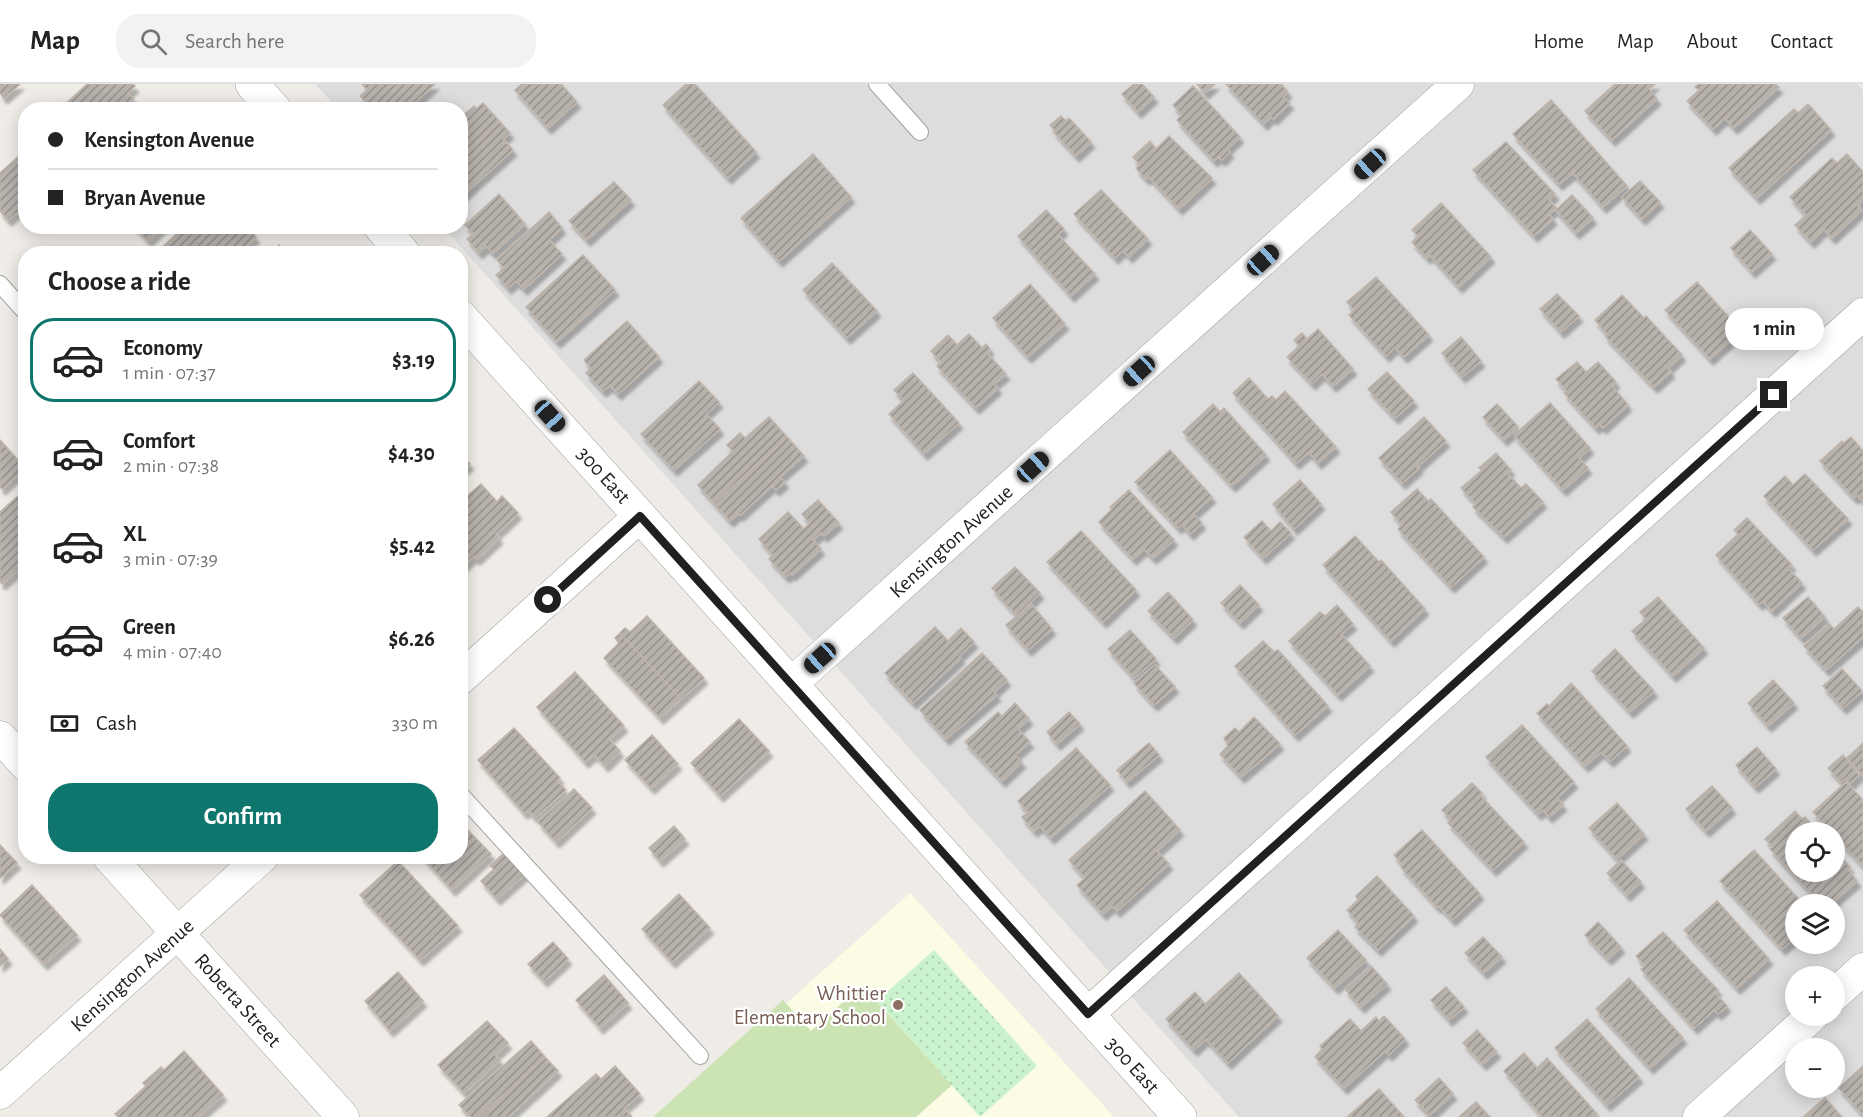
<!DOCTYPE html>
<html lang="en">
<head>
<meta charset="utf-8">
<style>
  :root { --surface:#fff; --page:#f2f2f2; --text:#222; --muted:#767676; --line:#e0e0e0; --accent:#0f766e }
  body { margin:0; font-family:"Alegreya Sans",sans-serif; background:var(--page); color:var(--text); height:100vh; display:flex; flex-direction:column; font-size:22px; white-space:nowrap }
  * { box-sizing:border-box; margin:0 }
  p { font-size:20px; color:var(--muted) }
  .icon { flex:none; width:33px; height:33px; fill:none; stroke:currentColor; stroke-width:2; stroke-linecap:round; stroke-linejoin:round }
  .map { position:relative; flex:1; overflow:hidden }
  .sheet { position:absolute; left:18px; top:162px; width:450px; height:618px; display:flex; flex-direction:column; background:var(--surface); border-radius:24px; box-shadow:0 3px 15px #0003 }
  .sheet>* { flex:none }
  .hud { position:absolute; left:18px; top:18px; width:450px; height:132px; border-radius:24px; box-shadow:0 3px 15px #0003; display:grid; align-content:center; height:132px; padding:0 30px; background:var(--surface) }
  .fabs { position:absolute; left:1785px; top:738px; display:grid; gap:12px }
  .fabs a { display:grid; place-items:center; width:60px; height:60px; border-radius:50%; background:var(--surface); box-shadow:0 3px 15px #0003; font-size:30px }
  .end { position:absolute; width:27px; height:27px; margin:-14px; border:8px solid #202020; background:#fff; box-shadow:0 0 0 3px #fff }
  .from { border-radius:50% }
  .bubble { position:absolute; height:42px; border-radius:21px; background:var(--surface); box-shadow:0 3px 15px #0003; font-size:20px; font-weight:600; line-height:42px; text-align:center }
  .car { position:absolute; width:18px; height:36px; margin:-18px -9px; border-radius:8px; box-shadow:0 0 4px 2px #0007; background:linear-gradient(#222 24%,#8ab4d8 0 40%,#222 0 76%,#8ab4d8 0 86%,#222 0) }
  .hud b { display:flex; align-items:center; gap:21px; height:57px; font-size:22px }
  .hud b+b { border-top:2px solid var(--line) }
  .hud i { width:15px; height:15px; background:var(--text) }
  ul { padding:0; list-style:none }
  li { display:flex; align-items:center; gap:18px; height:84px; margin:0 12px 9px; padding:0 18px; border:3px solid transparent; border-radius:24px }
  li div { flex:1 }
  li b { display:block; font-size:22px }
  li em { font-style:normal; font-weight:600 }
  li.current { border-color:var(--accent) }
  li>.icon { width:54px; height:54px; stroke-width:1.5 }
  h2 { padding:0 30px; font-size:27px; line-height:72px }
  .pay { display:flex; align-items:center; gap:15px; height:66px; padding:0 30px; font-size:22px }
  .pay p { margin-inline-start:auto }
  .button { display:flex; gap:12px; margin-top:auto; padding:12px 30px }
  .button a { flex:1; height:69px; border-radius:24px; background:var(--accent); color:#fff; font-size:24px; font-weight:600; line-height:69px; text-align:center }
  header { display:flex; align-items:center; gap:36px; box-sizing:border-box; height:84px; padding:0 30px; background:var(--surface); border-bottom:2px solid var(--line) }
  header strong { font-size:28px }
  nav { display:flex; gap:33px; margin-inline-start:auto; font-size:21px }
  .search { width:420px; height:54px; background:var(--page); display:flex; align-items:center; gap:15px; box-sizing:border-box; padding:0 21px; border-radius:24px; color:var(--muted); font-size:22px }
  .map>svg:first-child { display:block }
  .residential { fill:#dedddd; fill-rule:evenodd }
  .education { fill:#fcfbe4 }
  .grass { fill:#cce3b3 }
  .park { fill:url(#park-dots) }
  .building { fill:url(#building-hatch); stroke:#bfb4ab; stroke-width:1.5; filter:url(#shadow) }
  .lines { fill:none; stroke-linecap:round; stroke-linejoin:round }
  .service-casing { stroke:#a1a1a1; stroke-width:18 }
  .minor-casing { stroke:#a1a1a1; stroke-width:33 }
  .tertiary-casing { stroke:#a1a1a1; stroke-width:34 }
  .service { stroke:#fff; stroke-width:16 }
  .minor { stroke:#fff; stroke-width:32 }
  .tertiary { stroke:#fff; stroke-width:33 }
  .route { stroke:#202020; stroke-width:8 }
  .education-dot { fill:#8d6e63; stroke:#fff; stroke-width:2 }
  .labels { text-anchor:middle; stroke-width:4.5; stroke-linejoin:round; paint-order:stroke }
  .street-label { font-size:21px; fill:#202020; stroke:#fff }
  .education-label { font-size:21px; fill:#785e54; stroke:#fff; text-anchor:end }
</style>
</head>
<body>
<header>
<strong>Map</strong>
<div class="search"><svg class="icon" aria-label="search" viewBox="0 0 24 24"><circle cx="10" cy="10" r="6"/><path d="M15 15l6 6"/></svg>Search here</div>
<nav><a>Home</a><a>Map</a><a>About</a><a>Contact</a></nav>
</header>
<div class="map">
<svg width="1863" height="1033" viewBox="0 0 1863 1033">
  <defs>
    <pattern id="park-dots" width="8" height="8" patternUnits="userSpaceOnUse" patternTransform="scale(1.5)"><rect width="8" height="8" fill="#caf3cd"/><path d="M2 2h.1M6 6h.1" fill="none" stroke="#add0b0" stroke-width="1.8" stroke-linecap="round"/></pattern>
    <pattern id="building-hatch" width="6" height="6" patternUnits="userSpaceOnUse" patternTransform="scale(1.5)"><rect width="6" height="6" fill="#b8b2ad"/><path d="M-1 1l2-2M0 6l6-6M5 7l2-2" fill="none" stroke="#95908c"/></pattern>
    <filter id="shadow"><feDropShadow dx="3.5" dy="6" stdDeviation="1.5" flood-color="#0004"/></filter>
  </defs>
  <rect width="100%" height="100%" fill="#efece7"/>
  <path class="residential" d="M315,0h1542l6,6v1027h-624l-796,-890 17,-1v-116l-122,-1zM1796,748h38v40h-38zM1796,820h38v40h-38zM1796,892h38v40h-38zM1796,964h38v40h-38z"/>
  <path class="education" d="M910,809l204,224h-455z"/>
  <path class="grass" d="M862,901l90,100 -36,32h-263l130,-117 28,31z"/>
  <path class="park" d="M934,866l103,116 -57,51 -103,-116z"/>
  <path class="building" d="M0,0h20l-16,14 -4,-5z
    M87,0h46l2,2 -7,7 5,5 -13,12h-61z
    M362,0h73l-28,26h-44l-1,-2 5,-5 -7,-7 7,-6z
    M522,0h39l16,18 -29,26 -33,-38z
    M686,0h9l61,68 -28,26 -65,-73z
    M1134,0h8l12,13 -16,15 -16,-18z
    M1197,0h18l-10,9z
    M1226,0h55l7,8 -5,5 7,6 -16,16 -3,-2 -7,7z
    M1615,0h40l-6,5 8,10 -45,41 -27,-29z
    M1699,0h76l4,3 -45,41 -9,-10 -12,11 -26,-28 12,-11 -4,-3z
    M1193,2l47,51 -13,12 3,3 -8,8 -4,-3 -4,4 -37,-41 5,-5 -9,-10z
    M1551,16l76,86 -24,21 -30,-34 -14,11 -46,-50z
    M483,19l17,19 -40,36v-40l14,-12 2,3z
    M1808,20l23,26 -74,68 -28,-30 65,-59 4,4z
    M1061,32l5,5 3,-3 22,24 -15,14 -22,-24 1,-1 -5,-6z
    M500,38l10,11 -7,6 10,11 -53,48v-40z
    M1169,52l43,42 -33,31 -30,-32 -3,2 -10,-11 4,-3 -7,-8 17,-16 6,8z
    M1506,58l49,52 -6,6 7,8 -7,6 4,5 -19,17 -61,-66z
    M813,70l38,43 -72,64 -38,-43z
    M1847,70l16,18v29l-5,5 4,4 -30,28 -8,-9 -13,13 -16,-17 11,-10 -16,-18 42,-39 5,5z
    M20,71l6,7v43l-18,15 -8,-9v-38z
    M1640,97l20,21 -18,17 -20,-22z
    M614,98l17,18 -44,40 -18,-19z
    M1101,106l47,49 -19,18 -6,-7 -8,8 -41,-44z
    M499,110l26,30 -32,29 -7,-7 -7,7 -12,-14 6,-6 -8,-8z
    M1572,111l21,23 -17,15 -20,-23z
    M1441,119l50,54 -32,30 -29,-32 -3,3 -15,-16 6,-6 -6,-6z
    M1046,126l18,19 -6,6 37,39 -24,22 -53,-60z
    M549,128l13,16 -13,12 13,14 -38,35 -8,-8 -8,7 -12,-13 8,-7 -7,-8z
    M134,142h30l-16,15z
    M185,142h61l10,11 -18,17h-83z
    M1750,146l22,24 -20,18 -21,-24z
    M279,161l8,9h-17z
    M583,171l32,35 -58,52 -31,-35z
    M832,179l45,48 -30,27 -44,-48z
    M1376,193l53,58 -25,22 -9,-10 -9,9 -37,-41 5,-5 -7,-8z
    M1697,198l38,42 -11,10 6,7 -20,18 -45,-49z
    M1030,200l35,40 -37,33 -35,-39z
    M1557,210l22,22 -18,16 -21,-23z
    M1622,211l22,23 2,-2 36,39 -14,13 3,4 -17,15 -49,-51 2,-2 -12,-14z
    M627,237l32,36 -41,37 -8,-9 -7,6 -17,-18 5,-5 -7,-8z
    M1318,245l35,40 -20,17 -11,-12 -10,10 -25,-27 12,-11 -5,-6 8,-7 5,6z
    M969,250l13,14 4,-4 4,5 -3,4 19,21 -12,10 4,4 -22,20 -39,-42 4,-4 -10,-11 17,-16 9,10z
    M1461,253l20,24 -19,16 -20,-24z
    M1577,278l9,10 12,-10 18,20 -4,4 16,19 -25,23 -3,-4 -4,4 -32,-35 3,-2 -11,-12z
    M1387,288l27,29 -19,17 -27,-29z
    M913,289l46,50 -35,31 -35,-40 15,-14 -10,-10z
    M1249,294l19,21 4,-3 4,4 9,-9 51,56 -18,16 -9,-11 -13,11 -63,-70z
    M699,297l20,21 -13,12 14,15 -46,41 -33,-36z
    M1550,319l40,45 -11,10 9,10 -25,22 -49,-55z
    M1213,320l7,8 4,-4 42,47 -34,31 -49,-54z
    M1497,320l21,23 -14,13 -21,-23z
    M769,333l18,20 -73,66 -16,-18 35,-34 -6,-6 13,-12 5,5z
    M1424,333l22,24 -29,26 2,1 -17,15 -23,-25z
    M787,353l17,19 -24,21 5,5 -9,8 -4,-4 -32,29 -2,-1 -8,7 -16,-18z
    M1851,353l12,14v51l-6,-7 -3,3 -34,-37 22,-20 2,2z
    M0,356l25,28 -23,21 -2,-2z
    M1170,366l42,47 -19,17 9,9 -12,11 -8,-10 -4,4 -43,-46z
    M1496,369l15,17 -4,3 14,15 5,-4 17,18 -39,35 -31,-30 3,-3 -15,-16 21,-18 -3,-2z
    M460,370l10,10 -10,8z
    M1805,390l43,45 -35,31 -49,-54 21,-20 8,9z
    M1300,396l21,24 -27,25 -21,-25z
    M481,400l16,18 5,-6 16,17 -22,21 3,4 -22,21 -3,-3 -14,13v-67z
    M26,405v74l-24,21 -2,-2v-70z
    M1417,405l11,12 3,-2 53,58 -33,30 -53,-58 4,-4 -11,-13z
    M1129,406l45,50 -21,18 -9,-9 -11,10 -34,-37 13,-13 -2,-2z
    M818,416l21,23 -15,13 -3,-3 -8,7 8,9 -29,26 -2,-2 -4,4 -17,-18 4,-4 -14,-16 29,-27 16,17 6,-6 -8,-9z
    M1747,434l45,47 -4,3 14,15 -30,28 -9,-10 -4,3 -43,-49 22,-21 -4,-4z
    M1262,437l9,10 9,-9 11,11 -28,25 -19,-21z
    M1081,447l55,59 -33,32 -56,-60z
    M1355,452l24,26 2,-2 44,49 -34,32 -68,-76z
    M1015,483l25,26 -23,23 -25,-28z
    M1240,501l19,20 -19,18 -19,-20z
    M1168,508l25,28 -19,18 -26,-27z
    M1658,513l46,51 -31,28 -41,-45 14,-12 -6,-7z
    M1808,513l17,20 -24,21 -18,-20z
    M1031,520l21,25 -24,21 -22,-25z
    M1337,521l16,19 -12,10 29,32 -32,29 -49,-54 31,-29 5,4z
    M1858,523l5,5v25l-37,33 -22,-24 25,-22 5,5z
    M647,532l57,62 -23,21 -61,-66 5,-5 5,4z
    M935,543l13,14 13,-13 13,14 -15,14 2,2 -48,45 -28,-30z
    M1130,546l26,29 -22,19 -26,-29z
    M620,549l61,66 -21,19 -56,-60 15,-15 -4,-5z
    M1263,557l11,11 4,-2 50,56 -33,29 -60,-69z
    M1615,565l39,42 -24,21 -38,-41z
    M982,569l25,27 -13,12 3,3 -51,44 -26,-29z
    M1155,581l20,22 -21,18 -20,-22z
    M1842,585l20,22 -19,17 -20,-22z
    M575,588l49,54 -15,13 11,12 -15,15 -11,-12 -9,8 -48,-55z
    M1773,596l21,23 -26,23 -20,-23z
    M1571,599l56,63 -17,15 -9,-9 -16,14 -48,-53 10,-9 2,2z
    M1015,619l14,16 -11,10 12,13 -15,13 7,7 -20,19 -37,-39 33,-30 4,4z
    M1069,628l11,12 -23,20 -10,-12z
    M1254,633l26,27 -39,33 -21,-23 8,-8 -4,-8 11,-10 4,4z
    M739,635l30,32 -49,45 -29,-33z
    M1522,641l52,57 -17,16 6,7 -14,12 -6,-7 -5,4 -52,-57z
    M514,644l46,50 -3,3 9,9 -31,28 -7,-8 -4,3 -46,-53z
    M652,651l26,29 -27,24 -26,-28z
    M1149,659l10,12 -32,27 -10,-12z
    M1863,659v33l-16,-18z
    M1757,663l19,22 -21,18 -19,-22z
    M1076,664l34,37 -59,53 -11,-12 -6,5 -12,-14 6,-5 -10,-11z
    M1843,671l16,20 -9,9 -5,-6 -4,4 -13,-14z
    M1846,698l17,18v66l-29,-31v-3h-2l-19,-20z
    M1472,699l10,10 -2,2 44,47 -31,28 -45,-47 3,-4 -9,-9z
    M1712,702l20,22 -26,23 -20,-22z
    M574,705l18,19 -36,34 -18,-20z
    M1145,707l35,39 -23,21 12,13 -52,47 -5,-5 -9,8 -26,-29 8,-7 -16,-18z
    M1617,719l27,31 -27,25 -28,-31z
    M1795,727l7,8 3,-2 14,15h-23v40h38v-22l16,17 -2,3 9,11 -26,23h-10l-51,-55 3,-2 -8,-8z
    M460,738l31,32 -39,36 -30,-34h38z
    M674,742l11,13 -25,22 -11,-13z
    M1422,746l58,64 -28,26 -13,-14 -2,1 -36,-40 2,-2 -9,-10z
    M0,761l17,18 -17,15z
    M1754,766l49,54h-7v33l-14,12 -62,-68z
    M505,768l20,22 -28,25 -16,-18 13,-12 -4,-3z
    M1621,776l20,22 -14,13 -20,-22z
    M398,777l60,65 -38,34 -60,-65z
    M1377,792l37,40 -36,34 -23,-23 3,-4 -11,-13 11,-10 -2,-4z
    M32,801l45,50 -33,29 -44,-49z
    M679,810l31,34 -38,34 -30,-33z
    M1717,817l52,58 -32,29 -53,-58z
    M1598,838l23,25 -13,12 -23,-24z
    M1338,846l28,30 -31,28 -28,-30z
    M1663,848l55,58 -3,3 12,13 -9,8 -4,-4 -20,18 -53,-59 4,-3 -9,-10z
    M1483,853l19,20 -18,16 -19,-20z
    M553,858l15,17 -24,22 -16,-17z
    M0,865l8,10 -8,7z
    M1371,882l16,18 -26,23 -16,-18z
    M398,888l25,29 -33,30 -25,-30z
    M1239,889l39,43 -50,47 -22,-24 -12,11 -28,-31 29,-27 10,12z
    M604,891l24,28 -28,25 -24,-28z
    M1629,894l54,60 -33,30 -54,-59z
    M1446,903l18,20 -15,13 -18,-20z
    M1384,932l21,23 -16,16 -4,-4 -41,37 -29,-31 7,-8 -2,-3 30,-27 11,12 15,-14 3,4z
    M1587,935l52,58 -32,28 -52,-57z
    M487,937l21,22 -13,12 5,5 -36,33 -26,-28z
    M1477,946l20,22 -14,12 -20,-21z
    M531,957l14,16 -67,60h-7l-12,-12z
    M184,967l39,44 -25,22h-80l-3,-3 31,-28 -3,-3 18,-16 3,3z
    M1524,969l13,15 10,-10 50,56 -3,3h-51l-26,-29 1,-2 -14,-15z
    M545,973l13,14 -50,46h-30z
    M615,982l25,28 -16,14 8,9h-85l49,-43 5,5z
    M1863,982v49l-24,-27z
    M1439,994l14,16 -23,21 -15,-15z
    M1379,1005l25,28h-57z
    M1825,1014l17,19h-39z
    M1476,1018l14,15h-31z"/>
  <g class="lines">
    <g class="service-casing">
      <path id="service" d="M877,0l43,48
        M0,200l26,29
        M460,710l240,262"/>
    </g>
    <g class="minor-casing">
      <path id="minor" d="M460,595l180,-163
        M791,600l667,-600
        M0,653l26,28
        M108,772l235,261
        M1834,911l29,-26
        M1088,930l775,-700
        M0,1009l263,-237
        M1699,1033l113,-101"/>
    </g>
    <g class="tertiary-casing">
      <path id="tertiary" d="M252,0l23,26
        M380,142l24,28
        M460,232l720,801"/>
    </g>
    <use href="#service" class="service"/>
    <use href="#minor" class="minor"/>
    <use href="#tertiary" class="tertiary"/>
  </g>
  <g class="lines">
    <path class="route" d="M548,516l92,-84 448,498 686,-619"/>
  </g>
  <circle class="education-dot" cx="898" cy="921" r="6"/>
  <g class="labels">
    <g class="street-label">
      <text transform="translate(604 391) rotate(48)" y="7">300 East</text>
      <text transform="translate(951 457) rotate(-42)" y="7">Kensington Avenue</text>
      <text transform="translate(132 891) rotate(-42)" y="7">Kensington Avenue</text>
      <text transform="translate(238 916) rotate(48)" y="7">Roberta Street</text>
      <text transform="translate(1133 981) rotate(48)" y="7">300 East</text>
    </g>
    <g class="education-label">
      <text x="886" y="916">Whittier<tspan x="886" dy="24">Elementary School</tspan></text>
    </g>
  </g>
</svg>
<div class="fabs">
<a><svg class="icon" aria-label="locate" viewBox="0 0 24 24"><circle cx="12" cy="12" r="6"/><path d="M12 2v4M12 18v4M2 12h4M18 12h4"/></svg></a>
<a><svg class="icon" aria-label="layers" viewBox="0 0 24 24"><path d="M12 4l9 5-9 5-9-5zM3 14l9 5 9-5"/></svg></a>
<a>+</a>
<a>−</a>
</div>
<i class="end from" style="left:548px;top:516px"></i>
<i class="end" style="left:1774px;top:311px"></i>
<div class="bubble" style="left:1725px;top:224px;width:99px">1 min</div>
<i class="car" style="left:1370px;top:80px;rotate:228deg"></i>
<i class="car" style="left:1263px;top:176px;rotate:48deg"></i>
<i class="car" style="left:1139px;top:287px;rotate:228deg"></i>
<i class="car" style="left:550px;top:332px;rotate:138deg"></i>
<i class="car" style="left:1033px;top:383px;rotate:48deg"></i>
<i class="car" style="left:820px;top:574px;rotate:228deg"></i>
<div class="hud">
<b><i class="from"></i>Kensington Avenue</b>
<b><i></i>Bryan Avenue</b>
</div>
<section class="sheet">
<h2>Choose a ride</h2>
<ul>
<li class="current"><svg class="icon" aria-label="car" viewBox="0 0 24 24"><path d="M5 17H2v-5l4-1 3-4h7l3 4 3 1v5h-3M9 17h6M6 11h13"/><circle cx="7" cy="17" r="2"/><circle cx="17" cy="17" r="2"/></svg><div><b>Economy</b><p>1 min · 07:37</p></div><em>$3.19</em></li>
<li><svg class="icon" aria-label="car" viewBox="0 0 24 24"><path d="M5 17H2v-5l4-1 3-4h7l3 4 3 1v5h-3M9 17h6M6 11h13"/><circle cx="7" cy="17" r="2"/><circle cx="17" cy="17" r="2"/></svg><div><b>Comfort</b><p>2 min · 07:38</p></div><em>$4.30</em></li>
<li><svg class="icon" aria-label="car" viewBox="0 0 24 24"><path d="M5 17H2v-5l4-1 3-4h7l3 4 3 1v5h-3M9 17h6M6 11h13"/><circle cx="7" cy="17" r="2"/><circle cx="17" cy="17" r="2"/></svg><div><b>XL</b><p>3 min · 07:39</p></div><em>$5.42</em></li>
<li><svg class="icon" aria-label="car" viewBox="0 0 24 24"><path d="M5 17H2v-5l4-1 3-4h7l3 4 3 1v5h-3M9 17h6M6 11h13"/><circle cx="7" cy="17" r="2"/><circle cx="17" cy="17" r="2"/></svg><div><b>Green</b><p>4 min · 07:40</p></div><em>$6.26</em></li>
</ul>
<div class="pay"><svg class="icon" aria-label="cash" viewBox="0 0 24 24"><path d="M3 7h18v10H3z"/><circle cx="12" cy="12" r="2"/></svg>Cash<p>330 m</p></div>
<div class="button"><a>Confirm</a></div>
</section>
</div>
</body>
</html>
